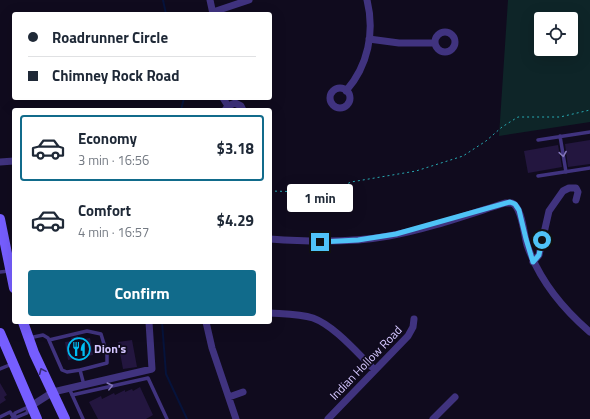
<!DOCTYPE html>
<html lang="en">
<head>
<meta charset="utf-8">
<style>
  :root { --surface:#fff; --page:#f6f6f7; --text:#1f2937; --muted:#747a83; --line:#e0e1e3; --accent:#116b8b }
  body { margin:0; font-family:"Titillium Web",sans-serif; background:var(--page); color:var(--text); height:100vh; display:flex; flex-direction:column; font-size:15px; white-space:nowrap }
  * { box-sizing:border-box; margin:0 }
  p { font-size:13px; color:var(--muted) }
  .icon { flex:none; width:22px; height:22px; fill:none; stroke:currentColor; stroke-width:2; stroke-linecap:round; stroke-linejoin:round }
  .map { position:relative; flex:1; overflow:hidden }
  .sheet { position:absolute; left:12px; top:108px; width:260px; height:216px; display:flex; flex-direction:column; background:var(--surface); border-radius:4px; box-shadow:0 4px 16px #0002 }
  .sheet>* { flex:none }
  .hud { position:absolute; left:12px; top:12px; width:260px; height:88px; border-radius:4px; box-shadow:0 4px 16px #0002; display:grid; align-content:center; height:88px; padding:0 16px; background:var(--surface) }
  .tools { position:absolute; left:534px; top:12px; display:grid; gap:8px }
  .tools a { display:grid; place-items:center; width:44px; height:44px; border-radius:4px; background:var(--surface); box-shadow:0 4px 16px #0002; font-size:20px }
  .end { position:absolute; width:18px; height:18px; margin:-9px; border:5px solid #4fc3f7; background:#111; box-shadow:0 0 0 2px #111 }
  .from { border-radius:50% }
  .bubble { position:absolute; height:28px; border-radius:4px; background:var(--surface); box-shadow:0 4px 16px #0002; font-size:13px; font-weight:700; line-height:28px; text-align:center }
  .hud b { display:flex; align-items:center; gap:14px; height:38px; font-size:15px }
  .hud b+b { border-top:1px solid var(--line) }
  .hud i { width:10px; height:10px; background:var(--text) }
  ul { padding:7px 0 0; list-style:none }
  li { display:flex; align-items:center; gap:12px; height:66px; margin:0 8px 6px; padding:0 8px; border:2px solid transparent; border-radius:4px }
  li div { flex:1 }
  li b { display:block; font-size:15px }
  li em { font-style:normal; font-weight:700 }
  li.current { border-color:var(--accent) }
  li>.icon { width:36px; height:36px; stroke-width:1.5 }
  .action { display:flex; gap:8px; margin-top:auto; padding:8px 16px }
  .action a { flex:1; height:46px; border-radius:4px; background:var(--accent); color:#fff; font-size:16px; font-weight:700; line-height:46px; text-align:center }
  .map>svg:first-child { display:block }
  .green { fill:#0e2528; fill-rule:evenodd }
  .lines { fill:none; stroke-linecap:round; stroke-linejoin:round }
  .stream { stroke:#06133b; stroke-width:2 }
  .building { fill:#23163f }
  .path { stroke:#27aab3; stroke-width:1; stroke-dasharray:2 3; stroke-linecap:butt }
  .service { stroke:#40337f; stroke-width:3.5 }
  .minor { stroke:#40337f; stroke-width:7 }
  .secondary { stroke:#765eff; stroke-width:10 }
  .oneway { stroke:#8376b9 }
  .oneway2 { stroke:#392c78 }
  .route { stroke:#4fc3f7; stroke-width:5 }
  .labels { text-anchor:middle; stroke-width:3.5; stroke-linejoin:round; paint-order:stroke }
  .poi-label { font-size:12px; font-weight:bold; fill:#d5c7ff; stroke:#100b1e; text-anchor:start }
  .street-label { font-size:12px; fill:#d5c7ff; stroke:#100b1e }
</style>
</head>
<body>
<div class="map">
<svg width="590" height="419" viewBox="0 0 590 419">
  <rect width="100%" height="100%" fill="#100b1e"/>
  <path class="green" d="M508,0h82v122l-91,14zM541,19h30v30h-30z"/>
  <g class="lines">
    <path class="stream" d="M163,0l3,14
      M181,110l3,-12
      M162,322l4,52 21,45"/>
  </g>
  <path class="building" d="M590,140v24l-22,3 -3,-23z
    M558,145l4,22 -34,6 -4,-22z
    M78,336v4l12,-2 3,17 -25,5 -3,-18 7,-1 -1,-3z
    M132,340l5,27 -14,2 -5,-27z
    M0,383l7,12 -3,2 2,3 -6,4z
    M140,387l13,28 -7,4h-48l-9,-17 12,-6 1,3 12,-6 1,2 10,-5v2l7,-3 1,2z"/>
  <g class="lines">
    <path class="path" d="M270,191l37,1 25,-1 19,-9 65,-11 47,-15 23,-15 16,-14 16,-10h42l30,-7"/>
    <path class="service" d="M560,136l6,36
      M538,140l52,-8
      M538,176l52,-8
      M0,272l9,-1
      M29,338l14,-3 5,3 14,32 5,2 13,-2 4,15
      M49,340l38,-9 14,3 6,20v9l-27,7
      M0,369l12,-5
      M69,388l14,31
      M72,395l76,-17 19,41
      M0,417l10,-5 4,6
      M14,417l1,-4 13,-6
      M12,419l15,-6 1,-5"/>
    <path class="minor" d="M210,0l3,14
      M213,12l36,-12
      M435 42a10 10 0 1 1 20 0a10 10 0 1 1-20 0Z
      M369,39l30,4h36
      M330 98a10 10 0 1 1 20 0a10 10 0 1 1-20 0Z
      M346,91c22,-25 29,-59 21,-91
      M223,98l5,8
      M225,110l3,-4 7,-3 6,3 2,4
      M0,162l14,-1
      M270,239c40,3 80,4 119,-3 39,-7 78,-21 116,-33h7c10,4 12,32 15,42 12,34 36,64 63,87
      M533,262l6,-7 10,-44 14,-20 6,-3h7l2,4 -2,8
      M270,313c14,1 30,1 43,5 22,8 45,36 62,52
      M206,322l6,26 24,71
      M229,397l14,-5
      M31,406l22,-14 99,-23 -3,-47
      M328,419l80,-83 5,-9 1,-8
      M433,419l22,-22"/>
    <path class="secondary" d="M0,219l14,69
      M23,322l11,31 31,66
      M0,333l37,86"/>
  </g>
  <defs><path id="oneway-chevron" d="M-2-3.5L2.5 0L-2 3.5" fill="none" stroke-width="1.6" stroke-linecap="round" stroke-linejoin="round"/></defs>
  <g class="oneway">
    <use href="#oneway-chevron" transform="translate(563 154) rotate(81)"/>
    <use href="#oneway-chevron" transform="translate(110 386) rotate(-14)"/>
  </g>
  <use class="oneway2" href="#oneway-chevron" transform="translate(42 371) rotate(-114)"/>
  <g class="lines">
    <path class="route" d="M320,242l38,-2 38,-6 114,-32 5,2 4,6 7,29 7,23 6,-7 3,-15"/>
  </g>
  <defs>
    <g id="restaurant-ring" transform="scale(1.15)"><circle r="9.5" fill="#100b1e" stroke="#00bcf2" stroke-width="1.5"/><path d="M-5-6h1v4h1v-4h1v4h1v-4h1v5L-1.5 .5V6h-2V.5L-5-1ZM5-6V6H3V1.5H1.5Q1.5-4 5-6Z" fill="#00bcf2"/></g>
  </defs>
  <g fill-rule="evenodd">
    <use href="#restaurant-ring" x="79" y="349"/>
  </g>
  <g class="labels">
    <g class="poi-label">
      <text x="94" y="353">Dion's</text>
    </g>
    <g class="street-label">
      <text transform="translate(366 363) rotate(-46)" y="4">Indian Hollow Road</text>
    </g>
  </g>
</svg>
<div class="tools">
<a><svg class="icon" aria-label="locate" viewBox="0 0 24 24"><circle cx="12" cy="12" r="6"/><path d="M12 2v4M12 18v4M2 12h4M18 12h4"/></svg></a>
</div>
<i class="end from" style="left:542px;top:240px"></i>
<i class="end" style="left:320px;top:242px"></i>
<div class="bubble" style="left:287px;top:184px;width:66px">1 min</div>
<div class="hud">
<b><i class="from"></i>Roadrunner Circle</b>
<b><i></i>Chimney Rock Road</b>
</div>
<section class="sheet">
<ul>
<li class="current"><svg class="icon" aria-label="car" viewBox="0 0 24 24"><path d="M5 17H2v-5l4-1 3-4h7l3 4 3 1v5h-3M9 17h6M6 11h13"/><circle cx="7" cy="17" r="2"/><circle cx="17" cy="17" r="2"/></svg><div><b>Economy</b><p>3 min · 16:56</p></div><em>$3.18</em></li>
<li><svg class="icon" aria-label="car" viewBox="0 0 24 24"><path d="M5 17H2v-5l4-1 3-4h7l3 4 3 1v5h-3M9 17h6M6 11h13"/><circle cx="7" cy="17" r="2"/><circle cx="17" cy="17" r="2"/></svg><div><b>Comfort</b><p>4 min · 16:57</p></div><em>$4.29</em></li>
</ul>
<div class="action"><a>Confirm</a></div>
</section>
</div>
</body>
</html>
